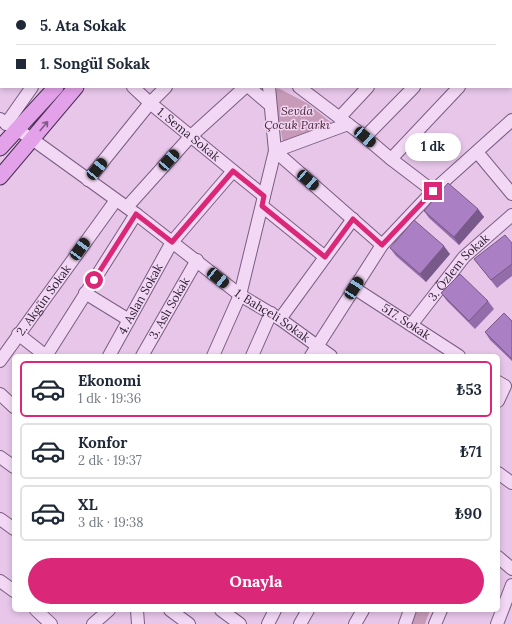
<!DOCTYPE html>
<html lang="tr">
<head>
<meta charset="utf-8">
<style>
  :root { --surface:#fff; --page:#f2f2f3; --text:#1f2937; --muted:#747a83; --line:#e0e1e3; --accent:#db2777 }
  body { margin:0; font-family:Lora,serif; background:var(--page); color:var(--text); height:100vh; display:flex; flex-direction:column; font-size:15px; white-space:nowrap }
  * { box-sizing:border-box; margin:0 }
  p { font-size:13px; color:var(--muted) }
  .icon { flex:none; width:22px; height:22px; fill:none; stroke:currentColor; stroke-width:2; stroke-linecap:round; stroke-linejoin:round }
  .map { position:relative; flex:1; overflow:hidden }
  .details { position:absolute; left:12px; top:354px; width:488px; height:258px; display:flex; flex-direction:column; background:var(--surface); border-radius:6px; box-shadow:0 2px 6px #0003 }
  .details>* { flex:none }
  .guide { position:absolute; left:0px; top:0px; width:512px; height:88px; box-shadow:0 2px 6px #0003; display:grid; align-content:center; height:88px; padding:0 16px; background:var(--surface) }
  .end { position:absolute; width:18px; height:18px; margin:-9px; border:5px solid #db2777; background:#fff; box-shadow:0 0 0 2px #fff }
  .from { border-radius:50% }
  .bubble { position:absolute; height:28px; border-radius:14px; background:var(--surface); box-shadow:0 2px 6px #0003; font-size:13px; font-weight:700; line-height:28px; text-align:center }
  .car { position:absolute; width:12px; height:24px; margin:-12px -6px; border-radius:5px; box-shadow:0 0 3px 1px #0007; background:linear-gradient(#222 24%,#8ab4d8 0 40%,#222 0 76%,#8ab4d8 0 86%,#222 0) }
  .guide b { display:flex; align-items:center; gap:14px; height:38px; font-size:15px }
  .guide b+b { border-top:1px solid var(--line) }
  .guide i { width:10px; height:10px; background:var(--text) }
  ul { padding:7px 0 0; list-style:none }
  li { display:flex; align-items:center; gap:12px; height:56px; margin:0 8px 6px; padding:0 8px; border:2px solid var(--line); border-radius:6px }
  li div { flex:1 }
  li b { display:block; font-size:15px }
  li em { font-style:normal; font-weight:700 }
  li.current { border-color:var(--accent) }
  li>.icon { width:36px; height:36px; stroke-width:1.5 }
  .button { display:flex; gap:8px; margin-top:auto; padding:8px 16px }
  .button a { flex:1; height:46px; border-radius:24px; background:var(--accent); color:#fff; font-size:16px; font-weight:700; line-height:46px; text-align:center }
  .map>svg:first-child { display:block }
  .park { fill:#c79bb8 }
  .lines { fill:none; stroke-linecap:round; stroke-linejoin:round }
  .minor-casing { stroke:#7a5d83; stroke-width:14 }
  .major-casing { stroke:#483152; stroke-width:17 }
  .minor { stroke:#f3d8f5; stroke-width:12 }
  .major { stroke:#e3a1e9; stroke-width:15 }
  .wall { fill:#936da9 }
  .shaded-wall { fill:#785989 }
  .building { fill:#ab7fc4; stroke:#785989 }
  .oneway { stroke:#805a86 }
  .route { stroke:#db2777; stroke-width:5 }
  .labels { text-anchor:middle; stroke-width:3; stroke-linejoin:round; paint-order:stroke }
  .park-label { font-size:12px; font-style:italic; fill:#4f283d; stroke:#f0d5f2 }
  .street-label { font-size:12px; fill:#2f2035; stroke:#f0d5f2 }
</style>
</head>
<body>
<div class="map">
<svg width="512" height="624" viewBox="0 0 512 624">
  <rect width="100%" height="100%" fill="#e7c6ea"/>
  <path class="park" d="M278,88l29,15 26,21 -50,19 -9,-52z
    M414,610h16l-5,14h-16z"/>
  <g class="lines">
    <g class="minor-casing">
      <g id="minor">
        <path d="M70,0l2,1"/>
        <path d="M434,0l1,1"/>
        <path d="M451,0l1,1"/>
        <path d="M506,0l1,1"/>
        <path d="M93,1l1,-1"/>
        <path d="M256,1l1,-1"/>
        <path d="M295,1l1,-1"/>
        <path d="M374,1v-1"/>
        <path d="M0,17l1,1"/>
        <path d="M511,27l1,-1"/>
        <path d="M511,57l1,1"/>
        <path d="M0,61l1,1"/>
        <path d="M511,72l1,1"/>
        <path id="s1" d="M133,87l17,16 114,93"/>
        <path d="M249,87l21,18"/>
        <path d="M299,87l66,50 26,22 42,32"/>
        <path d="M340,117l28,-30"/>
        <path id="s2" d="M0,119l32,20 104,75 104,81 40,24 51,37"/>
        <path d="M6,124l26,-37"/>
        <path d="M348,124l-73,27 107,94"/>
        <path d="M365,137l49,-50"/>
        <path d="M477,152l35,42"/>
        <path d="M391,159l68,-72"/>
        <path d="M88,180l62,-77 16,-16"/>
        <path d="M262,206l63,51"/>
        <path d="M127,207l63,-70 55,-50"/>
        <path id="s3" d="M354,288l105,68"/>
        <path d="M85,293l44,27"/>
        <path d="M280,319l73,-100"/>
        <path id="s4" d="M411,325l53,-68 48,-42"/>
        <path d="M18,334l28,22"/>
        <path d="M46,356l90,-142"/>
        <path id="s5" d="M109,356l63,-114 61,-71"/>
        <path id="s6" d="M142,356l55,-96"/>
        <path d="M213,356l27,-61 35,-144 -6,-64"/>
        <path d="M252,356l19,-43"/>
        <path d="M311,356l71,-111 51,-54 79,-71"/>
        <path id="s7" d="M0,361l116,-161"/>
        <path d="M498,382l7,4 -7,15"/>
        <path d="M0,394l14,13"/>
        <path d="M0,457l14,10"/>
        <path d="M498,473l14,10"/>
        <path d="M0,519l14,10"/>
        <path d="M498,557l14,12"/>
        <path d="M0,581l14,10"/>
        <path d="M36,610l15,14"/>
        <path d="M137,610l1,14"/>
        <path d="M170,610l19,14"/>
        <path d="M221,610l19,14"/>
        <path d="M93,624l16,-14"/>
        <path d="M268,624l7,-14"/>
        <path d="M300,624l8,-14"/>
        <path d="M355,624l8,-14"/>
        <path d="M405,624l5,-14"/>
        <path d="M435,624l6,-14"/>
        <path d="M497,624l15,-39"/>
      </g>
    </g>
    <g class="major-casing">
      <path id="major" d="M138,1l1,-1
        M164,1l1,-1
        M0,148l56,-61
        M0,177l76,-90"/>
    </g>
    <use href="#minor" class="minor"/>
    <use href="#major" class="major"/>
  </g>
  <path class="wall" d="M478,209l6,8 -25,28 -30,-27 -5,-7z
    M512,243v33l-15,12 -23,-29z
    M390,248l60,6 -24,28 -30,-26z
    M441,293l47,8 6,8 -19,20 -28,-28z
    M512,321v40l-22,-21 -5,-8z"/>
  <path class="shaded-wall" d="M478,209l6,8 -25,28 -5,-8z
    M444,246l6,8 -24,28 -6,-8z"/>
  <path class="building" d="M448,183l30,26 -24,28 -30,-26z
    M414,220l30,26 -24,28 -30,-26z
    M505,235l7,8v21l-21,16 -17,-21z
    M460,274l28,27 -19,20 -28,-28z
    M504,313l8,8v38l-27,-27z"/>
  <defs><path id="oneway-shaft" d="M-6 0H5M1.5-3L5.5 0L1.5 3" fill="none" stroke-width="1.6" stroke-linecap="round" stroke-linejoin="round"/></defs>
  <use class="oneway" href="#oneway-shaft" transform="translate(44 126) rotate(-50)"/>
  <g class="lines">
    <path class="route" d="M94,280l42,-66 36,28 61,-71 31,25 -2,10 63,51 28,-38 29,26 51,-54"/>
  </g>
  <g class="labels">
    <g class="park-label">
      <text x="297" y="115">Sevda<tspan x="297" dy="14">Çocuk Parkı</tspan></text>
    </g>
    <g class="street-label">
      <text dy="4" stroke="none"><textPath href="#s1" startOffset="73">1. Sema Sokak</textPath></text>
      <text dy="4" stroke="none"><textPath href="#s4" startOffset="75">3. Özlem Sokak</textPath></text>
      <text dy="4" stroke="none"><textPath href="#s5" startOffset="65">4. Aslan Sokak</textPath></text>
      <text dy="4" stroke="none"><textPath href="#s7" startOffset="75">2. Akgün Sokak</textPath></text>
      <text dy="4" stroke="none"><textPath href="#s6" startOffset="55">3. Aslı Sokak</textPath></text>
      <text dy="4" stroke="none"><textPath href="#s2" startOffset="336">1. Bahçeli Sokak</textPath></text>
      <text dy="4" stroke="none"><textPath href="#s3" startOffset="62">517. Sokak</textPath></text>
    </g>
  </g>
</svg>
<i class="end from" style="left:94px;top:280px"></i>
<i class="end" style="left:433px;top:191px"></i>
<div class="bubble" style="left:405px;top:133px;width:56px">1 dk</div>
<i class="car" style="left:365px;top:137px;rotate:131deg"></i>
<i class="car" style="left:169px;top:160px;rotate:42deg"></i>
<i class="car" style="left:97px;top:169px;rotate:39deg"></i>
<i class="car" style="left:308px;top:180px;rotate:131deg"></i>
<i class="car" style="left:80px;top:249px;rotate:36deg"></i>
<i class="car" style="left:218px;top:278px;rotate:129deg"></i>
<i class="car" style="left:354px;top:288px;rotate:33deg"></i>
<div class="guide">
<b><i class="from"></i>5. Ata Sokak</b>
<b><i></i>1. Songül Sokak</b>
</div>
<section class="details">
<ul>
<li class="current"><svg class="icon" aria-label="car" viewBox="0 0 24 24"><path d="M5 17H2v-5l4-1 3-4h7l3 4 3 1v5h-3M9 17h6M6 11h13"/><circle cx="7" cy="17" r="2"/><circle cx="17" cy="17" r="2"/></svg><div><b>Ekonomi</b><p>1 dk · 19:36</p></div><em>₺53</em></li>
<li><svg class="icon" aria-label="car" viewBox="0 0 24 24"><path d="M5 17H2v-5l4-1 3-4h7l3 4 3 1v5h-3M9 17h6M6 11h13"/><circle cx="7" cy="17" r="2"/><circle cx="17" cy="17" r="2"/></svg><div><b>Konfor</b><p>2 dk · 19:37</p></div><em>₺71</em></li>
<li><svg class="icon" aria-label="car" viewBox="0 0 24 24"><path d="M5 17H2v-5l4-1 3-4h7l3 4 3 1v5h-3M9 17h6M6 11h13"/><circle cx="7" cy="17" r="2"/><circle cx="17" cy="17" r="2"/></svg><div><b>XL</b><p>3 dk · 19:38</p></div><em>₺90</em></li>
</ul>
<div class="button"><a>Onayla</a></div>
</section>
</div>
</body>
</html>
